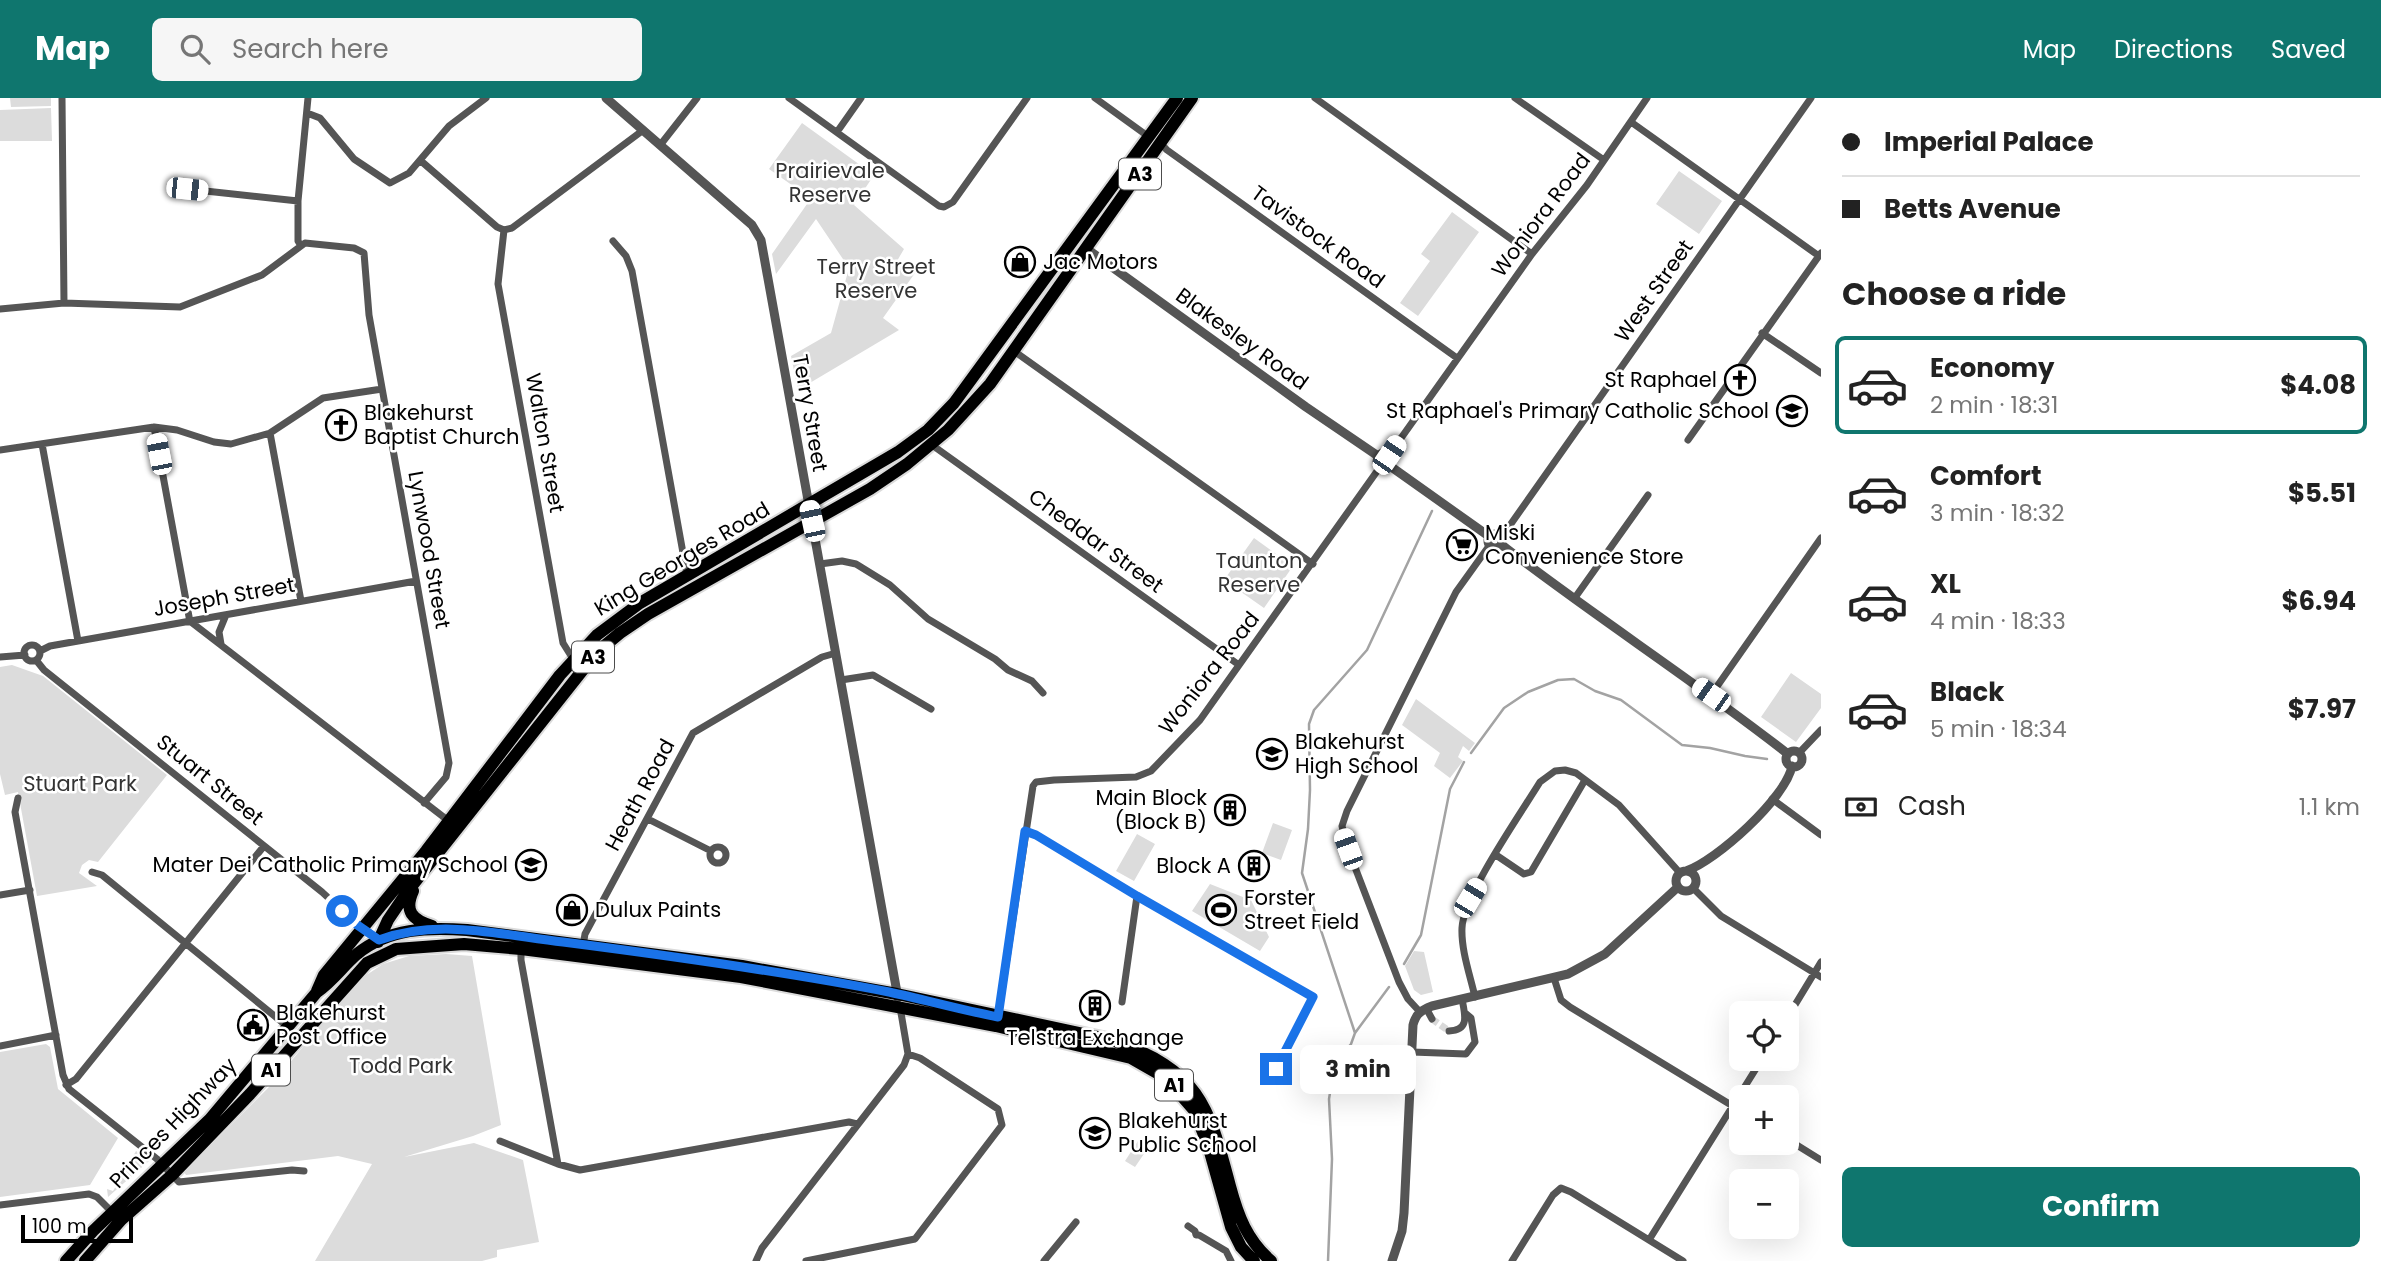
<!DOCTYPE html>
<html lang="en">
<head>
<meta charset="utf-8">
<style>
  :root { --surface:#fff; --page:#f6f6f6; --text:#222; --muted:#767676; --line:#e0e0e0; --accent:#0f766e }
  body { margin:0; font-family:Poppins,sans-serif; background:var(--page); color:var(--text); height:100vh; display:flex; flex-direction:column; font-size:26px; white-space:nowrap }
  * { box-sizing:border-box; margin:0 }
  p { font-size:23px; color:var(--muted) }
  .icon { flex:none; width:38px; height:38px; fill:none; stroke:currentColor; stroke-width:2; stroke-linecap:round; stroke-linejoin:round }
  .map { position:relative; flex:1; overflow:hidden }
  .drawer { display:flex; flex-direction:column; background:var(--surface); width:560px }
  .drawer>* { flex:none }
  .guide { display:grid; align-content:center; height:154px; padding:0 21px; background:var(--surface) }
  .tools { position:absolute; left:1729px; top:903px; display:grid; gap:14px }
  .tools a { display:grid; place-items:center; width:70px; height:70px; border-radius:10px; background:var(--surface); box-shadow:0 7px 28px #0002; font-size:35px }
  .scale { position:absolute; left:21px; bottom:18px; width:112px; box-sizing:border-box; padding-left:7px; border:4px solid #000; border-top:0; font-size:19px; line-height:24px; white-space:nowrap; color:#000; -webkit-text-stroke:5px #fff; paint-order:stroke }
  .end { position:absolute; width:32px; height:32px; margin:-16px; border:9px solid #1a73e8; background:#fff; box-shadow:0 0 0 4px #fff }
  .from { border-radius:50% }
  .bubble { position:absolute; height:49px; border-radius:10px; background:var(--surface); box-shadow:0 7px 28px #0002; font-size:23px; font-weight:700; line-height:49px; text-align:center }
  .car { position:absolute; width:21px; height:42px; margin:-21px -10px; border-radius:9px; box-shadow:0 0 5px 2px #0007; background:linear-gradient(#fff 24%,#345 0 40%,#fff 0 76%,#345 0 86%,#fff 0) }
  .guide b { display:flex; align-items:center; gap:24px; height:66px; font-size:26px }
  .guide b+b { border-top:2px solid var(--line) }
  .guide i { width:18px; height:18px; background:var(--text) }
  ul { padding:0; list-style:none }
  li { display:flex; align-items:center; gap:21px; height:98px; margin:0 14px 10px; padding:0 7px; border:4px solid transparent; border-radius:10px }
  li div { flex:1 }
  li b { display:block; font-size:26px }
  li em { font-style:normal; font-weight:700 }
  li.current { border-color:var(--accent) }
  li>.icon { width:63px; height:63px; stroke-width:1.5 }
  h2 { padding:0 21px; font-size:32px; line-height:84px }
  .pay { display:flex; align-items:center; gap:18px; height:77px; padding:0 21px; font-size:26px }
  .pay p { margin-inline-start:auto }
  .action { display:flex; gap:14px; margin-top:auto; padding:14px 21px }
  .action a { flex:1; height:80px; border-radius:10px; background:var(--accent); color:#fff; font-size:28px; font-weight:700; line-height:80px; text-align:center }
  header { display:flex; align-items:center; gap:42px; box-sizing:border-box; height:98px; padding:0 35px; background:var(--accent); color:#fff }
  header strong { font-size:33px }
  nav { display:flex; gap:38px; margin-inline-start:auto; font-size:24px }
  .search { width:490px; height:63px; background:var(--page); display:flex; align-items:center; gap:18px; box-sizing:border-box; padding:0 24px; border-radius:10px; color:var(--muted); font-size:26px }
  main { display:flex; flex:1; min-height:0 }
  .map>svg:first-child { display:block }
  .green { fill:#dcdcdc }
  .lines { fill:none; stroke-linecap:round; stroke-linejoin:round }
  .stream { stroke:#a3a3a3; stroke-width:2.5 }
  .minor-tunnel { stroke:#d9d9d9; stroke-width:7; stroke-dasharray:7 3.5; stroke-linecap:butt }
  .trunk-casing { stroke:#dbdbdb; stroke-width:16 }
  .minor { stroke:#555; stroke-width:7 }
  .tertiary { stroke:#555; stroke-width:9 }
  .trunk { stroke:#000; stroke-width:12 }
  .route { stroke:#1a73e8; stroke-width:9 }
  .labels { text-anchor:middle; stroke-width:5; stroke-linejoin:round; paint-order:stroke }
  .shield { fill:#fff; stroke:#4c4c4c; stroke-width:2 }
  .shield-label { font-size:19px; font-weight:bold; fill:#000 }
  .park-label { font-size:21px; fill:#333; stroke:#fff }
  .street-label { font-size:21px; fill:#000; stroke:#fff }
  .poi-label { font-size:21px; fill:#000; stroke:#fff; text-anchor:start }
</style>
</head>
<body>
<header>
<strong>Map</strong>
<div class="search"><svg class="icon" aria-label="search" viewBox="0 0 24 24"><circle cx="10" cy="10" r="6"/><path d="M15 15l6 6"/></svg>Search here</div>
<nav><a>Map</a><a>Directions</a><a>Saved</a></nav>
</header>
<main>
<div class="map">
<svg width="1821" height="1163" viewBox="0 0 1821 1163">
  <rect width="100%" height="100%" fill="#fff"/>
  <path class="green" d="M10,0h41v8l-40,1z
    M51,10l1,33h-52v-31z
    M802,25l72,52 -20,30 50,44 -7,12 18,12 -32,45 16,12 -101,60 -7,-34 40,-23 18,-65 -33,-49 -40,55 -4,-20 35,-50 -11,-16 -27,-19z
    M1679,73l43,30 -23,33 -43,-30z
    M1452,114l27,20 -61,84 -18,-13 30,-42 -9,-7z
    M1254,440l39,28 -29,42 -40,-28z
    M12,567l31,11 124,99 -69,87 -9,-2 -7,5 -3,8 18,13 -60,10 -19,-104 -13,3 -5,-21v-107z
    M1791,575l30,21v14l-25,34 -35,-25z
    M1416,601l59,44 -6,8 -6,-5 -5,11 5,4 -13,17 -16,-12 6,-13 -38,-28z
    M1273,725l19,7 -11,30 -19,-7z
    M1137,736l18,10 -21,37 -18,-10z
    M1210,786l38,15 3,-10 3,1 -3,10 18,37 -9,14 -68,-40z
    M1414,853l10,1 9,40 -12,3 -7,-5 -9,-24z
    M446,856l26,2 29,169 -28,11 -69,21 70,-14 49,17 16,82 -42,8v7l-15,4h-167l57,-97 -34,-8 -152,19 -2,-3 87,-87 88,-105 24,-16 26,-8z
    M46,946l4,3 8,42 60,49 -28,47 -90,12v-145z
    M1138,1043l10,7 -13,19 -10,-6z
    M136,1053l13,10 -41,36 -1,-8 6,2z"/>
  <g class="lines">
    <path class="stream" d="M1471,655l33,-45 24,-16 30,-12 16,-1 21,12 26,9 61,45 28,3 35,8 22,3
      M1404,866l17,-29 29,-146 14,-27
      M1355,935l-53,-160 6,-44 2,-39 -1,-66 5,-14 53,-60 65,-139
      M1328,1163l4,-102 -3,-60 4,-25 8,-18 10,-12 4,-11 34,-46"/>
    <path class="minor-tunnel" d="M1432,921l17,12"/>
    <g class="trunk-casing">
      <path id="trunk" d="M413,793c-9,20 -1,29 19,35
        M378,844l10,-22 19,-28 190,-240 23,-19 28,-19 222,-125 37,-25 41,-34 42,-46 202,-286
        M317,893l7,-16 102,-124 134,-176 37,-40 43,-32 258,-151 30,-22 26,-27 223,-305
        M66,1163l27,-30 117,-112 107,-127c16,-11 26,-26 40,-38 32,-26 71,-27 110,-24l275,36 155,28 215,46c87,31 96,63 118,146 8,30 17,54 41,75
        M85,1163l36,-41 51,-45 78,-81 117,-131 29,-14 68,-5 57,5 220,28 255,49 135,32 35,20 28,32 14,35 23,82 10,20 13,14"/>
    </g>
    <path class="minor" d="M62,0l2,205
      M789,0l150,108 5,1 9,-5 74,-104
      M1095,0l54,39
      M1315,0l217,156
      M1515,0l89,62
      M307,15l13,5 34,41 36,24 19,-10 40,-47 37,-28
      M1631,24l188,134
      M837,34l24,-34
      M1160,45l7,7 290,208
      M661,46l36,-46
      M421,63l76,66 7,3 8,-2 130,-97
      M187,91l111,12
      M504,132l-6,54 65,359 10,16
      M613,143l13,15 6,15 55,304
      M301,148l-3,-5v-40l10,-103
      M0,211l64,-6 116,4 82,-32 43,-32 49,5 10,5 5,62 80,448 -3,14 -22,26
      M1762,235l59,40
      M1014,253l299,213
      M154,329l36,195
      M270,335l31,168
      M1688,342l133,-187
      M42,346l36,197
      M932,347l307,220
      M0,352l154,-23 23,3 37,12 17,2 39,-11 53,-35 59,-9
      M1389,357l143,-201 55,-69 60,-87
      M1501,440l310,-440
      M820,466l22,-3 14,3 34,21 38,34 67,40 13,11 24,11 11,12
      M1574,501l74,-104
      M191,524l259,200
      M221,546l-2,-12 7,-17
      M24 555a8 8 0 1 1 16 0a8 8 0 1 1-16 0Z
      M40,553l10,-5 366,-65
      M0,559l25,-2
      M36,562l8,10 278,222 40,37
      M841,582l32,-5 58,34
      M1711,597l110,-157
      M1799,655l22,-23
      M18,700l-3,14 48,263 6,14 88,70 22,23 113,-12 12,1
      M1772,701l49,36
      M648,721l63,32
      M1025,733l11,4 101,61 176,101 -37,72
      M710 757a8 8 0 1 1 16 0a8 8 0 1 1-16 0Z
      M1496,757l28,19 7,-2 54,-92
      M92,774l10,3 186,152
      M1693,790l28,28 100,61
      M0,797l30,-5
      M583,848l2,-12 108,-201 129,-76 14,-4
      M521,851v11l37,204
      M1554,880l7,22 9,7 171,104
      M1475,899c-5,-22 -14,-47 -13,-69 1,-32 59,-115 78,-146l15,-11 10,-1 11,3 43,32 61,68
      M1122,904l15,-106
      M1426,910l6,11
      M1420,914l-12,-13 -9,-17 -51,-133 -6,-23 5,-15 109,-219 33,-46
      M998,920l35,-232 3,-4 18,-2 82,-3 15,-6 49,-51 180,-253
      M1787,920l34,-56
      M1449,933c21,-1 16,-16 13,-32
      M0,948l56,-11
      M1412,954l54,2 9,-12 -4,-24 -6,-5
      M66,987l10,-6 188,-233
      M1787,1041l34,21
      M500,1043l58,23 22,6 269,-48 8,2
      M0,1107l89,-11 8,3 15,15
      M1188,1128l7,5 1,4h3l27,16 5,10
      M1649,1142l113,-181
      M756,1163l6,-13 142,-183 4,-11 -8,-47
      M806,1163l109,-22 87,-114 -4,-16 -78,-51 -12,-4
      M1044,1163l32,-39
      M1512,1163l41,-66 8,-7 10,4 112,69"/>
    <path class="tertiary" d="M606,0l146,127 9,15 137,758
      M1087,151l219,158 72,49
      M1378,358l4,-3 7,2 3,4 -2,7
      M1378,358l-1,6 2,4 6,2 5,-2
      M1390,368l100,71
      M1488 443a7 7 0 1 1 14 0a7 7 0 1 1-14 0Z
      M1502,447c93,72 193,136 286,209
      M1786 661a8 8 0 1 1 16 0a8 8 0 1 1-16 0Z
      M1686,773c30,-10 100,-73 106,-105
      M1676 783a10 10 0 1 1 20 0a10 10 0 1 1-20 0Z
      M1392,1163l10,-30 2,-18 9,-188c3,-12 9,-15 19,-19l136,-32 37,-20 73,-67"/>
    <use href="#trunk" class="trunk"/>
  </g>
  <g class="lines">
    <path class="route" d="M342,813l11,11 26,18c59,-22 123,-5 184,2 109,14 218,29 326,50 37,8 72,18 109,25l27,-186 11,4 101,61 176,101 -37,72"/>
  </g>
  <defs>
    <g id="shop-ring" transform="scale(1.575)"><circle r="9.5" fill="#fff" stroke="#000" stroke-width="1.5"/><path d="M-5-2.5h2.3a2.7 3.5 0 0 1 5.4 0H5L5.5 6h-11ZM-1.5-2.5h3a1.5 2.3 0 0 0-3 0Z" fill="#000"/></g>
    <g id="church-ring" transform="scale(1.575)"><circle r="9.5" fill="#fff" stroke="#000" stroke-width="1.5"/><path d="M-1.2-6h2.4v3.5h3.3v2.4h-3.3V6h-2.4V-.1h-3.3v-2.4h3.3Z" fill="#000"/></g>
    <g id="school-ring" transform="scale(1.575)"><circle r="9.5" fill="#fff" stroke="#000" stroke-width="1.5"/><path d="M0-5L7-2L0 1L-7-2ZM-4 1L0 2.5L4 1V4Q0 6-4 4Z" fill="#000"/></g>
    <g id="supermarket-ring" transform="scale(1.575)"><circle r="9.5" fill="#fff" stroke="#000" stroke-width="1.5"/><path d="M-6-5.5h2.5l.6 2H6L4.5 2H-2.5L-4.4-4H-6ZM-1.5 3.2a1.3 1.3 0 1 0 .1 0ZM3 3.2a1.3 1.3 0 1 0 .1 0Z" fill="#000"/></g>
    <g id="building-ring" transform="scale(1.575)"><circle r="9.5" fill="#fff" stroke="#000" stroke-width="1.5"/><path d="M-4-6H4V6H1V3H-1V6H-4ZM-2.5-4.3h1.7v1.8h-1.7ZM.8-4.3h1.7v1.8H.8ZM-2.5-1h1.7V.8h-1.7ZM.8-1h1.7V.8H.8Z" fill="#000"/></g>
    <g id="stadium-ring" transform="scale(1.575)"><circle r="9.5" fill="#fff" stroke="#000" stroke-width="1.5"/><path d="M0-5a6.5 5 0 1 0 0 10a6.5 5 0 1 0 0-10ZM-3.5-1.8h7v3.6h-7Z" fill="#000"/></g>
    <g id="civic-ring" transform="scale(1.575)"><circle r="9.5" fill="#fff" stroke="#000" stroke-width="1.5"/><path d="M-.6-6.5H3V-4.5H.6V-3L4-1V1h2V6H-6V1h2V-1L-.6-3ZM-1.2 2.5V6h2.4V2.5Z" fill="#000"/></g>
  </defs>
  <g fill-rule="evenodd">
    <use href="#shop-ring" x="1020" y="164"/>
    <use href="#church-ring" x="1740" y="282"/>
    <use href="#school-ring" x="1792" y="313"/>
    <use href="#church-ring" x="341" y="327"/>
    <use href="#supermarket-ring" x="1462" y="447"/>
    <use href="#school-ring" x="1272" y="656"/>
    <use href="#building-ring" x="1230" y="712"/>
    <use href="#school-ring" x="531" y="767"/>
    <use href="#building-ring" x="1254" y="768"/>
    <use href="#shop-ring" x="572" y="812"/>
    <use href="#stadium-ring" x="1221" y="812"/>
    <use href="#building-ring" x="1095" y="908"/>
    <use href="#civic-ring" x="253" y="927"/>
    <use href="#school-ring" x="1095" y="1035"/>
  </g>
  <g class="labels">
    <g class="shield">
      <rect x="1119" y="60.5" width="42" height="31" rx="5"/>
      <rect x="572" y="543.5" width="42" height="31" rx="5"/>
      <rect x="252" y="956.5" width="38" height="31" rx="5"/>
      <rect x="1155" y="971.5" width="38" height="31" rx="5"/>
    </g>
    <g class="shield-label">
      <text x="1140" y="83">A3</text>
      <text x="593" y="566">A3</text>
      <text x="271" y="979">A1</text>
      <text x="1174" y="994">A1</text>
    </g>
    <g class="park-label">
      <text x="830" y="80">Prairievale<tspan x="830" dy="24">Reserve</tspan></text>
      <text x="876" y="176">Terry Street<tspan x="876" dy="24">Reserve</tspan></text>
      <text x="1259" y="470">Taunton<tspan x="1259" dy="24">Reserve</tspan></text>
      <text x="80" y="693">Stuart Park</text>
      <text x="401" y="975">Todd Park</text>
    </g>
    <g class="street-label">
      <text transform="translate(1541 117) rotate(-53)" y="7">Woniora Road</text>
      <text transform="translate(1318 139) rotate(36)" y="7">Tavistock Road</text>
      <text transform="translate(1654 193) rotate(-55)" y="7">West Street</text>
      <text transform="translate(1242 241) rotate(36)" y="7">Blakesley Road</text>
      <text transform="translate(810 315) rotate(80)" y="7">Terry Street</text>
      <text transform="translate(545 345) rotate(80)" y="7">Walton Street</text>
      <text transform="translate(1096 443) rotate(36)" y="7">Cheddar Street</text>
      <text transform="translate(429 452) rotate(80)" y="7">Lynwood Street</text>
      <text transform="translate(682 461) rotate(-31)" y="7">King Georges Road</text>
      <text transform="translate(224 499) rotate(-10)" y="7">Joseph Street</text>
      <text transform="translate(1209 575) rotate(-52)" y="7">Woniora Road</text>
      <text transform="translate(210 682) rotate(39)" y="7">Stuart Street</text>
      <text transform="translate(640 697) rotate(-62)" y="7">Heath Road</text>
      <text transform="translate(173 1025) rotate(-46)" y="7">Princes Highway</text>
    </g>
    <g class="poi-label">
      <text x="1043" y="171">Jac Motors</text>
      <text x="1717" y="289" text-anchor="end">St Raphael</text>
      <text x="1769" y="320" text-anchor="end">St Raphael's Primary Catholic School</text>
      <text x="364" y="322">Blakehurst<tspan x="364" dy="24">Baptist Church</tspan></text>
      <text x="1485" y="442">Miski<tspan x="1485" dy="24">Convenience Store</tspan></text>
      <text x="1295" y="651">Blakehurst<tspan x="1295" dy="24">High School</tspan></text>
      <text x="1207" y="707" text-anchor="end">Main Block<tspan x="1207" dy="24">(Block B)</tspan></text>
      <text x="508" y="774" text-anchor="end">Mater Dei Catholic Primary School</text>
      <text x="1231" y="775" text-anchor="end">Block A</text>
      <text x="1244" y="807">Forster<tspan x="1244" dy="24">Street Field</tspan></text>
      <text x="595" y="819">Dulux Paints</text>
      <text x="276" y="922">Blakehurst<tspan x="276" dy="24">Post Office</tspan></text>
      <text x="1095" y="947" text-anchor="middle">Telstra Exchange</text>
      <text x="1118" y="1030">Blakehurst<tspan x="1118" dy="24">Public School</tspan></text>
    </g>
  </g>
</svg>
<div class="tools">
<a><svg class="icon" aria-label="locate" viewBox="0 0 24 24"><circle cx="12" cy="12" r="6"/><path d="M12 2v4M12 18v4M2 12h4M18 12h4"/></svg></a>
<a>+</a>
<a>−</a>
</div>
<div class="scale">100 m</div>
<i class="end from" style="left:342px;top:813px"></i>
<i class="end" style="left:1276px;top:971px"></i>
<div class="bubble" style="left:1300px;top:947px;width:116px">3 min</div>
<i class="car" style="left:187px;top:91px;rotate:96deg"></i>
<i class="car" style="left:159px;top:356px;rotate:349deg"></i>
<i class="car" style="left:1389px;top:357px;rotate:34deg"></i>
<i class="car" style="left:812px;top:423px;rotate:348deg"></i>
<i class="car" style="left:1711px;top:597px;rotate:305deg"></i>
<i class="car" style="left:1348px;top:751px;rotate:340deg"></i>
<i class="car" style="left:1470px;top:800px;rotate:31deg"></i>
</div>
<section class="drawer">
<div class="guide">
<b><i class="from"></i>Imperial Palace</b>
<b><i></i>Betts Avenue</b>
</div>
<h2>Choose a ride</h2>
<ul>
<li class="current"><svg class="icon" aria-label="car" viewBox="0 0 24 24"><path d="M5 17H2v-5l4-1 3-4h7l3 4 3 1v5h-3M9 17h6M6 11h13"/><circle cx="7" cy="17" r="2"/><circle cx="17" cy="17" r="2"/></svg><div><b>Economy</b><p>2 min · 18:31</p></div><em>$4.08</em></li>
<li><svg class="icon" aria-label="car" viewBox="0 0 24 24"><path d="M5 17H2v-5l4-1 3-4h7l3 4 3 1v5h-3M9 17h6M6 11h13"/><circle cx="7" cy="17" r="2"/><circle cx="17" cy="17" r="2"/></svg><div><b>Comfort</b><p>3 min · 18:32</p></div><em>$5.51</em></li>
<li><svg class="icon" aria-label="car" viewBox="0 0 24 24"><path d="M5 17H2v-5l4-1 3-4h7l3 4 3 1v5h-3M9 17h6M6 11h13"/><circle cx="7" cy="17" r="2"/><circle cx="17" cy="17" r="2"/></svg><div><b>XL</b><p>4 min · 18:33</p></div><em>$6.94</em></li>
<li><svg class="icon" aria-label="car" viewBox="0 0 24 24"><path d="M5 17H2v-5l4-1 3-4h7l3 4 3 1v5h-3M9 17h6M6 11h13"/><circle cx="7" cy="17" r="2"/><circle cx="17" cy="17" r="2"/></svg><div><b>Black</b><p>5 min · 18:34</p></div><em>$7.97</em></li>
</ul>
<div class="pay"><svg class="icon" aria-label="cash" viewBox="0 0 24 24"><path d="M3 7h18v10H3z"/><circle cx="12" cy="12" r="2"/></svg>Cash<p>1.1 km</p></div>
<div class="action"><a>Confirm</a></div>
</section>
</main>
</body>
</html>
